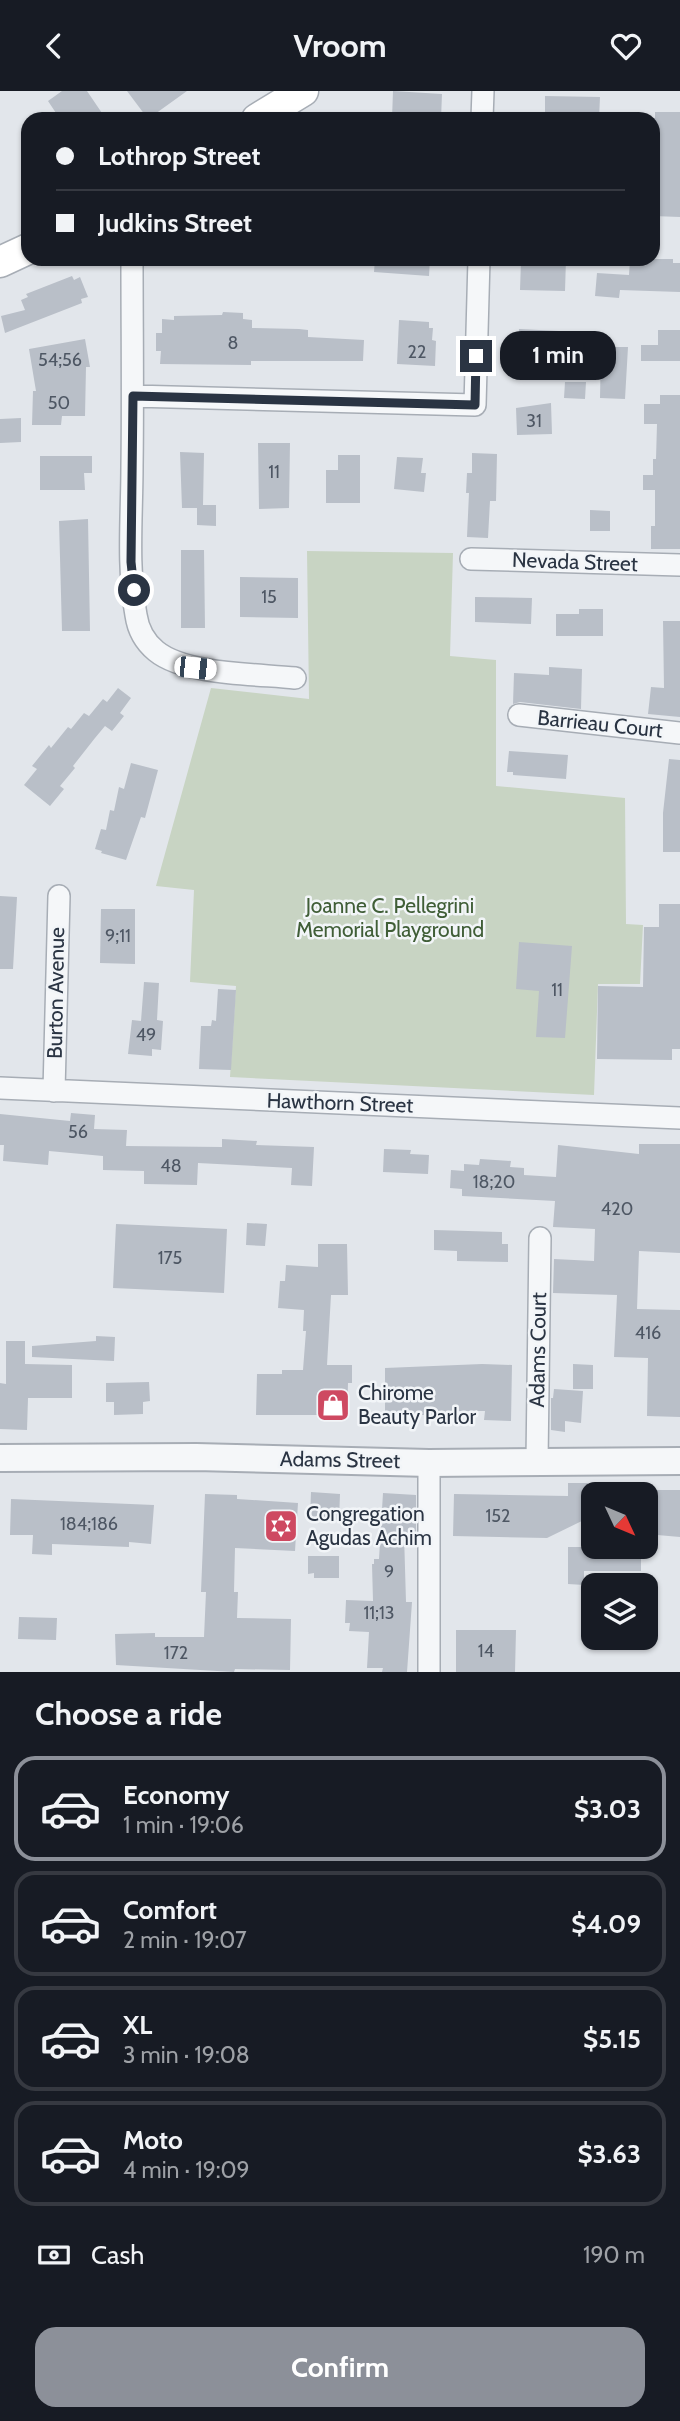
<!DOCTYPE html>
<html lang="en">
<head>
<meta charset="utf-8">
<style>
  :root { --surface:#171b24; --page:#20242c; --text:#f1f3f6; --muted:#9ea1a6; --line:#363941; --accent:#8c9099 }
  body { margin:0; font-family:Cabin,sans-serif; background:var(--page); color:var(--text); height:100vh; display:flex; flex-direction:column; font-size:26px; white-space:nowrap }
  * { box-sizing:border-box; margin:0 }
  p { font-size:23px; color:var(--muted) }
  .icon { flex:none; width:38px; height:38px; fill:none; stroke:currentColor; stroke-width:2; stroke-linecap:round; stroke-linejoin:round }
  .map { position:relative; height:1581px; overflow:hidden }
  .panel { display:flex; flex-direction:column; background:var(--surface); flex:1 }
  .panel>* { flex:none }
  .banner { position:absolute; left:21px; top:21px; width:639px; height:154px; border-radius:21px; box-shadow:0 2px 5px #0004; display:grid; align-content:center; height:154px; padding:0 35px; background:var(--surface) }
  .needle { width:46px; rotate:134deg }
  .fabs { position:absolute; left:581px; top:1391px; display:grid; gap:14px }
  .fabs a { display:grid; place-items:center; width:77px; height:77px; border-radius:14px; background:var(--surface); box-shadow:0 2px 5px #0004; font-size:35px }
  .end { position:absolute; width:32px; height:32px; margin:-16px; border:9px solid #2a3443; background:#fff; box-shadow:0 0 0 4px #fff }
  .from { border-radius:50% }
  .bubble { position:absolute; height:49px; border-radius:21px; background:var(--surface); box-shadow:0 2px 5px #0004; font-size:23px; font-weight:700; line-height:49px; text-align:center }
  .car { position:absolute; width:21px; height:42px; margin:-21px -10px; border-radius:9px; box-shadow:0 0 5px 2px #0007; background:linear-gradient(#fff 24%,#345 0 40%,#fff 0 76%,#345 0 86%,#fff 0) }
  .banner b { display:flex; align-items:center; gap:24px; height:66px; font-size:26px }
  .banner b+b { border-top:2px solid var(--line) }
  .banner i { width:18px; height:18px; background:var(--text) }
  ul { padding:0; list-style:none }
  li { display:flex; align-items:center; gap:21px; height:105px; margin:0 14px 10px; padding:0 21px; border:4px solid var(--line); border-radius:21px }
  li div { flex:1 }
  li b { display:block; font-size:26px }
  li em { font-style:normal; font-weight:700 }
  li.on { border-color:var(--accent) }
  li>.icon { width:63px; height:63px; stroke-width:1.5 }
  h2 { padding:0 35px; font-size:32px; line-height:84px }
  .pay { display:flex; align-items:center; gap:18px; height:77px; padding:0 35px; font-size:26px }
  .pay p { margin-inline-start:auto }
  .action { display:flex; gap:14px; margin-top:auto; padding:14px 35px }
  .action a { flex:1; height:80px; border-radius:21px; background:var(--accent); color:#fff; font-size:28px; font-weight:700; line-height:80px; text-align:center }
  header { display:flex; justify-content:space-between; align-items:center; height:91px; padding:0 35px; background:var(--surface); font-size:32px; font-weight:700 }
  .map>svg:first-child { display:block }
  .park { fill:#c8d4c3 }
  .building { fill:#b9bfc8 }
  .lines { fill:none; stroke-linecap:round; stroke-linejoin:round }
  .minor-casing { stroke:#a7adb5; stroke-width:24 }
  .tertiary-casing { stroke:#a7adb5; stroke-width:30 }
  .secondary-casing { stroke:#a7adb5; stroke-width:33 }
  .minor { stroke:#f5f7f9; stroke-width:21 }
  .tertiary { stroke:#f5f7f9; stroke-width:26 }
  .secondary { stroke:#fff; stroke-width:30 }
  .route { stroke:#2a3443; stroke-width:9 }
  .labels { text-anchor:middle; stroke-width:5; stroke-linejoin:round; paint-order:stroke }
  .number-label { font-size:18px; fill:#4e5764 }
  .street-label { font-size:21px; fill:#2a3443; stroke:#f2f5f8 }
  .park-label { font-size:21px; fill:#405e37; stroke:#f2f5f8 }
  .poi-label { font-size:21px; fill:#2a3443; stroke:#f2f5f8; text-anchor:start }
</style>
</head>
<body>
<header><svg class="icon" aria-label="back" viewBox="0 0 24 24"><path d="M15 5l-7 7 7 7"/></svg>Vroom<svg class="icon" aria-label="heart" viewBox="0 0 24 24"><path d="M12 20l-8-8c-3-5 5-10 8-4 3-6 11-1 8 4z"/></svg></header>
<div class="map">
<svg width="680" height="1581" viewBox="0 0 680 1581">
  <rect width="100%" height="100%" fill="#e2e6eb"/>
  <path class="park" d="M307,460l146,2 -3,103 46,4v126l129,12 1,126 17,1 -3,59h-42l-4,111 -364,-18 6,-91 -46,-4 4,-92 -38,-4 55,-198 98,11z"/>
  <path class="building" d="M62,0h25l19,28h-46l-12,-18z
    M127,0h60l-39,28z
    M393,0l49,3 -1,25h-49z
    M545,5l55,1 -1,22h-54z
    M655,21h25v105l-27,-1v-98h2z
    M375,168h55l-1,17 -55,-4z
    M538,168h28l-1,32 -45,-1 1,-29h16z
    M630,168h43v4h7v29l-60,-2 -1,8 -24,-2 2,-23 32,2z
    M72,185l2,4 6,-3 8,20 -7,2 1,4 -77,30 -4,-17 24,-6 -4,-10 7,-3 -2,-3z
    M223,221l20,1v6l9,1v8l47,1 9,1v7l56,3 -1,21h-112v4l-91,-1 1,-13h-5v-18h6v-14l12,1v-4l48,-1z
    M399,229l30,2v6h4l-1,12 4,1 -1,25 -38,-2z
    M519,238l40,2 -1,29 -40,-1z
    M658,239h22v31h-39v-16h17z
    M85,248l5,28h-4l-1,49h-23l-1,9h-29l1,-34h3l-7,-42z
    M601,256h27l-3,52 -25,-1z
    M565,291h21l-1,17 -21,-1z
    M660,304h20v154h-29v-23h4v-36h-12v-15h10v-16h3l1,-35h-13v-20h16z
    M551,312l1,31 -35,1 -1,-27z
    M21,327v24l-21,1v-24z
    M258,352h32l-1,65 -30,1z
    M180,361l24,1 -1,52h13v21l-19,-1v-17h-15z
    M472,362l25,1 -1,47h-6l-2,37 -21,-1 2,-44h-3l1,-20h5z
    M338,364h22v48h-34v-33h12z
    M40,365h52v17h-8l1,17h-45z
    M397,366l26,1 -2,15h5l-2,19 -30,-3z
    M590,419l20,1v20h-20z
    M88,428l2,112h-28l-3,-110z
    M181,459h23l1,78h-24z
    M240,486l58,1v40l-58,-1z
    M475,506l57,1 -1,26 -56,-2z
    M579,518h24v27h-47v-22h23z
    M663,530h17v96l-32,-3 3,-27 13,1z
    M549,576l33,2 -1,40 -61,-7 -7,2 1,-31 35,2z
    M118,597l13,10 -11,15 4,3 -12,15 -7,-5 -10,12 -22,28 2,2 -15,18 4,3 -14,17 -26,-21 13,-16 -5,-3 17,-21 2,3 17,-21 3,2 13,-16 5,3 14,-17 4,3z
    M509,660l59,4 -2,24 -53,-4v-3h-6z
    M669,668l11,1v92h-17v-39z
    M131,672l27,7 -13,48 -4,-1 -15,43 -25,-7 1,-2 -7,-2 6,-20 5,1 4,-20 4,1 5,-24 5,2z
    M0,805l17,1 -4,72h-13z
    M659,813h21v145h-8v11l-75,-1 1,-73 45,1 1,-60h15z
    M101,818h34v55l-35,-1z
    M519,851l53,4 -7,92 -29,-1 3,-46 -23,-2z
    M144,891l15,1 -2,37 6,1 -2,29 -9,-1v7l-24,-2 4,-34 9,1z
    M218,898l18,1 -5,80 -32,-1 2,-43h10l1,-6 4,1z
    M71,1022l24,2 -1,14 33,1 -1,16 96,1v-8l35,2 -1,4 58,2 -2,39 -21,-1 1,-17 -94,-5 -1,22 -53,-1v-13l-41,-1v-14l-54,-5 -1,14 -45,-4 1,-16h-4v-31l70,7z
    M639,1053h41v109l-41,-2 -2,58 43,1v107l-33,-1 1,-58 -34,-1 3,-62 -64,-2 1,-34 40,2 1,-32 -42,-2 2,-26 -93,-5v-7l-12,-1 1,-18 13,1v-7l15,1 1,-6 31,2 -1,6 14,1v7l32,2 2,-32 81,9z
    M384,1058l27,1 -1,4 19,1 -1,19 -45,-2z
    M247,1132l20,1 -2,22 -19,-1z
    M116,1133l111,5 -3,64 -111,-5z
    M434,1139l68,2v12h6v18l-51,-1v-10l-23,-1z
    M318,1153h29l1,51h-17l-4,70h25v18h-4l-1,32h-91l1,-41h25v-4h21l3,-39h-3l1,-21 -26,-2 2,-27h5l1,-16 32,2z
    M96,1245l19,1 -1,24 -82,-4v-11l64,-5z
    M6,1250h19v23l47,1v33h-44l-1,32 -27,-1v-46l6,1z
    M482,1273l30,1 -1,56 -27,-1 1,-9h-39v7h-18v-3h-43v-47z
    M573,1273l20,1v24h-20z
    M149,1291l1,19 -7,1v12l-29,1v-13h-8v-19z
    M554,1298l29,2 -2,32 -16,-2v11l-14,-2v-32h2z
    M568,1392h20v35l-41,20 -94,-2 1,-42 114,2z
    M646,1399h34v47l-34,-3z
    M311,1401l29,2 -1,26 -29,-2z
    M383,1402l33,2v40l-12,-1 2,68h6l-5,70h-25l1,-4h-16l2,-36 -20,-1 1,-8h-5l1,-23 27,1 -1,-37h2v-5h5z
    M205,1403l32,1v4l61,4 -3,48 -60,-3 -1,44h4l-1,26 54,1 -1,51 -55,-1 -1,3 -118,-7 -1,-31 40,-1v4h49l2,-45h-5z
    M11,1408l143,6 -3,39 -22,-2v5l-77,-3v11l-20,-1 1,-19h-23z
    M568,1456h73v24h-57v14l-16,-1z
    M308,1465h31v22h-25v-5l-6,1z
    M19,1526l38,1 -1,22 -38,-1z
    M456,1539h60l-1,42h-59z"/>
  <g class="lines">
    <g class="minor-casing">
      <path id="minor" d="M482,28l1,-28
        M132,168c0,69 1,138 0,207 0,49 -5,101 4,149 2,14 9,27 20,36 29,24 102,23 139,27
        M133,305l342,9 4,-146
        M471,468l209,6
        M519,624l161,18
        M0,997l680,30
        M54,1000l5,-195
        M537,1370l3,-223
        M429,1581v-209"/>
    </g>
    <g class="tertiary-casing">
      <path id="tertiary" d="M0,1367l196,-1 233,6 251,-2"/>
    </g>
    <g class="secondary-casing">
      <path id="secondary" d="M257,28l46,-28
        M0,171l28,-13"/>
    </g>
    <use href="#minor" class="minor"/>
    <use href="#tertiary" class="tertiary"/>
    <use href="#secondary" class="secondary"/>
  </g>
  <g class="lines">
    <path class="route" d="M134,499l-3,-28 2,-166 342,9 1,-49"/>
  </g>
  <defs>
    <g id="shop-square" transform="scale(1.75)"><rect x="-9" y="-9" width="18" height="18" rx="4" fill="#ce4961" stroke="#f2f5f8"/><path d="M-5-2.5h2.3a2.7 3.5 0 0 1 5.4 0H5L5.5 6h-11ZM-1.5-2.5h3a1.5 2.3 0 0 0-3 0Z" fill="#fff"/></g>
    <g id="synagogue-square" transform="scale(1.75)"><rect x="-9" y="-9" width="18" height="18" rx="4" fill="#ce4961" stroke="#f2f5f8"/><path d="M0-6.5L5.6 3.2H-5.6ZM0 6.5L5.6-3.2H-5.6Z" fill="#fff"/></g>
  </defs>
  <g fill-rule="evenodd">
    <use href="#shop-square" x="333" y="1314"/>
    <use href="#synagogue-square" x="281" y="1435"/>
  </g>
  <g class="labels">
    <g class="number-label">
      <text x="233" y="258">8</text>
      <text x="417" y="267">22</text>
      <text x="60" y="275">54;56</text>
      <text x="59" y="318">50</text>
      <text x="534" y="336">31</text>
      <text x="274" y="387">11</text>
      <text x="269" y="512">15</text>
      <text x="118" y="851">9;11</text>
      <text x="557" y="905">11</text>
      <text x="146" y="950">49</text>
      <text x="78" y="1047">56</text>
      <text x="171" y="1081">48</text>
      <text x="494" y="1097">18;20</text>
      <text x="617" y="1124">420</text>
      <text x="170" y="1173">175</text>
      <text x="648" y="1248">416</text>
      <text x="498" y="1431">152</text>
      <text x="89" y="1439">184;186</text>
      <text x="389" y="1487">9</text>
      <text x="379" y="1528">11;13</text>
      <text x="486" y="1566">14</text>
      <text x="176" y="1568">172</text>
    </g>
    <g class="street-label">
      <text transform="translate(575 471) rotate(2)" y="7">Nevada Street</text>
      <text transform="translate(600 633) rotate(6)" y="7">Barrieau Court</text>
      <text transform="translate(56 902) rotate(-89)" y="7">Burton Avenue</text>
      <text transform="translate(340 1012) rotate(2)" y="7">Hawthorn Street</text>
      <text transform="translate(538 1259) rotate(-89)" y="7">Adams Court</text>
      <text transform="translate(340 1369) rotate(1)" y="7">Adams Street</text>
    </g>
    <g class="park-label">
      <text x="390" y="822">Joanne C. Pellegrini<tspan x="390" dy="24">Memorial Playground</tspan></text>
    </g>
    <g class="poi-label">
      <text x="358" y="1309">Chirome<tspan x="358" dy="24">Beauty Parlor</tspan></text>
      <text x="306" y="1430">Congregation<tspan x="306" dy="24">Agudas Achim</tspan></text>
    </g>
  </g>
</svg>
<div class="fabs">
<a><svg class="needle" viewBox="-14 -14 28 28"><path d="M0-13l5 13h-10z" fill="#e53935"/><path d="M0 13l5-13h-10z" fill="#9ea1a6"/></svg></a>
<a><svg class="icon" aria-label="layers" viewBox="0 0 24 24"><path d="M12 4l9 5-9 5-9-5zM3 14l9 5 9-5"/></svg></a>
</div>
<i class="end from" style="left:134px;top:499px"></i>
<i class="end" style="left:476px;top:265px"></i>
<div class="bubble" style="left:500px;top:240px;width:116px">1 min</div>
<i class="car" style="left:195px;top:577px;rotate:96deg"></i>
<div class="banner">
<b><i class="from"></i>Lothrop Street</b>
<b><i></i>Judkins Street</b>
</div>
</div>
<section class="panel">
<h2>Choose a ride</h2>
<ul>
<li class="on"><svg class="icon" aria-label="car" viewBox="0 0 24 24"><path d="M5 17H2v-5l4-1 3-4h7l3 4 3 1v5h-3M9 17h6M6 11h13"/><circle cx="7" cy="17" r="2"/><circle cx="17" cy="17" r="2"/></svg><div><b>Economy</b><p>1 min · 19:06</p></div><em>$3.03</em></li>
<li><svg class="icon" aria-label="car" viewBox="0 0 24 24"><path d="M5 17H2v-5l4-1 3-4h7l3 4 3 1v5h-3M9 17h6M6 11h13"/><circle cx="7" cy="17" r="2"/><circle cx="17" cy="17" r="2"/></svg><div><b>Comfort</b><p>2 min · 19:07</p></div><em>$4.09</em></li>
<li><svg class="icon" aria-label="car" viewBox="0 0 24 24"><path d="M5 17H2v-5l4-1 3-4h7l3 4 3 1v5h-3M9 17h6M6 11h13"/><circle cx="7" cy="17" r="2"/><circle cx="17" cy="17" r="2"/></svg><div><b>XL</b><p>3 min · 19:08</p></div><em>$5.15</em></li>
<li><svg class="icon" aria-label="car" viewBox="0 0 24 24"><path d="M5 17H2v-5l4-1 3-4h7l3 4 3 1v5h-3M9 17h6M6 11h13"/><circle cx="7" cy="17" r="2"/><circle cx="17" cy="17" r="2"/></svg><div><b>Moto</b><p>4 min · 19:09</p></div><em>$3.63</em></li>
</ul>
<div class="pay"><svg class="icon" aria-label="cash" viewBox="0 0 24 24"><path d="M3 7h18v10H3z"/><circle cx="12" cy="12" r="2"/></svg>Cash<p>190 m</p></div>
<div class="action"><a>Confirm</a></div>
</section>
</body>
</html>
